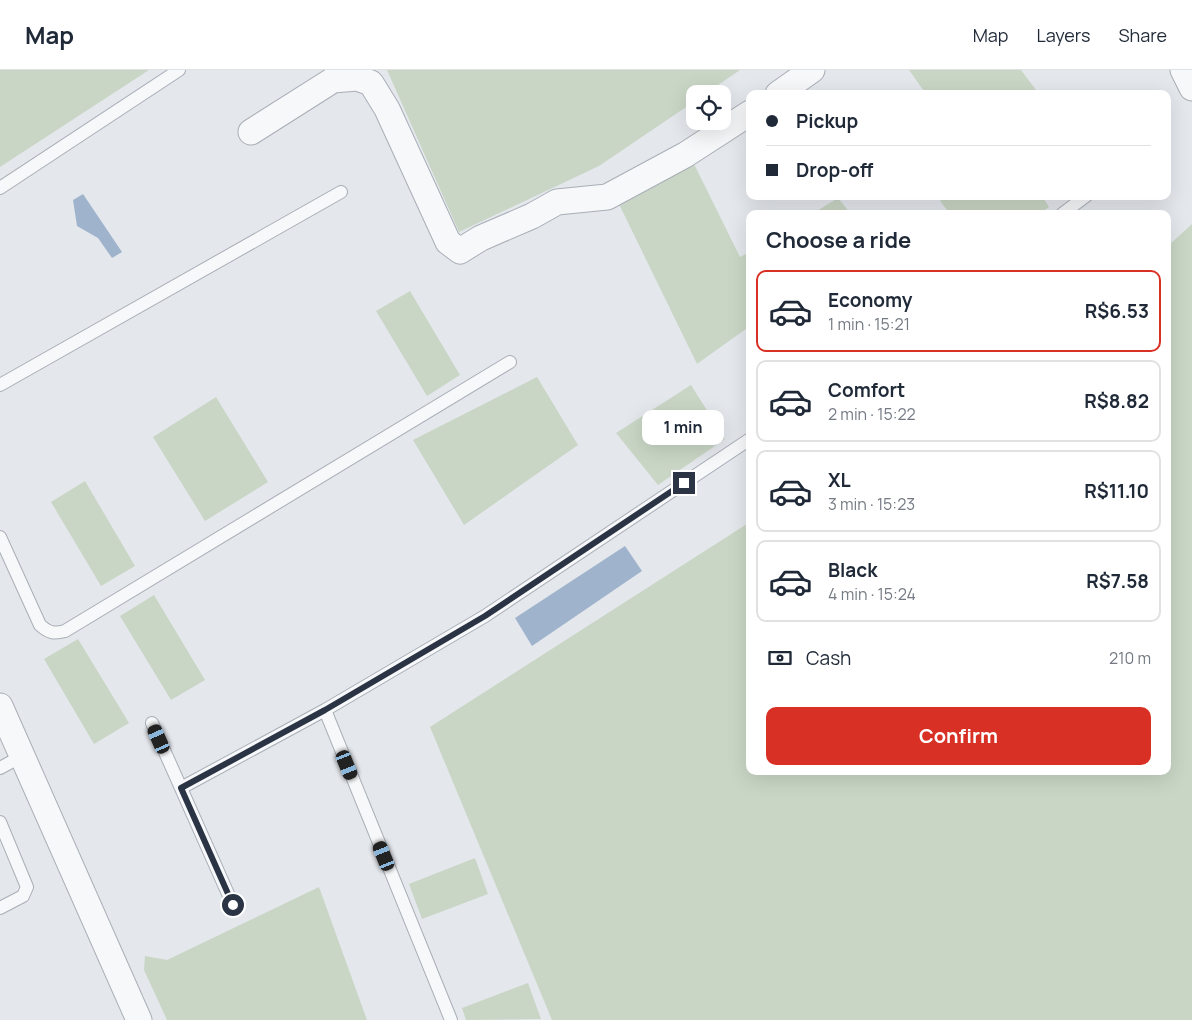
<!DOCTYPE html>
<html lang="en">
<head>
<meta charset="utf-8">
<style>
  :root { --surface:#fff; --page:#f6f6f7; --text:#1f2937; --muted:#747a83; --line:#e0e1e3; --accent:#d93025 }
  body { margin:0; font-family:Manrope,sans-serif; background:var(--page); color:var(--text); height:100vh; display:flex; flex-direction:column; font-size:19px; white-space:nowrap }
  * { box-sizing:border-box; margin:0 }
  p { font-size:16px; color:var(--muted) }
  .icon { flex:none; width:28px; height:28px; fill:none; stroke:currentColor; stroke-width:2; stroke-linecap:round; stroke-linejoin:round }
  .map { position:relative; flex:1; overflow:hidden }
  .side { position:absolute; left:746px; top:140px; width:425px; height:565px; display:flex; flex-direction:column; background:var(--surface); border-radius:10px; box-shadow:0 5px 20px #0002 }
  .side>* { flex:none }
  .banner { position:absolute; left:746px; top:20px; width:425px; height:110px; border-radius:10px; box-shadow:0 5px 20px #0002; display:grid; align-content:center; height:110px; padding:0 20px; background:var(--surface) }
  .fabs { position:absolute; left:686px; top:15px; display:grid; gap:10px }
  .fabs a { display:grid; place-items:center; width:45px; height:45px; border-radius:10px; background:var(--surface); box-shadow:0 5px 20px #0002; font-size:25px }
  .end { position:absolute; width:22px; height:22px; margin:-11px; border:6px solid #2b3445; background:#fff; box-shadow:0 0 0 2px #fff }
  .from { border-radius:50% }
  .bubble { position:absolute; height:35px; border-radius:10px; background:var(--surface); box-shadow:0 5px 20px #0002; font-size:16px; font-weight:700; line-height:35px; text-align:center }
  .car { position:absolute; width:15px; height:30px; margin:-15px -8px; border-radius:6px; box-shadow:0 0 4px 1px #0007; background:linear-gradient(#222 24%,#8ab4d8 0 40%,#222 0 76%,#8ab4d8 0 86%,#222 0) }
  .banner b { display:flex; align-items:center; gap:18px; height:48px; font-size:19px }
  .banner b+b { border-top:1px solid var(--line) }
  .banner i { width:12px; height:12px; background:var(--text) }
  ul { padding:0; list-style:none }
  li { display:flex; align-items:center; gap:15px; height:82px; margin:0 10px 8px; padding:0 10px; border:2px solid var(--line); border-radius:10px }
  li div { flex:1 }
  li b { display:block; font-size:19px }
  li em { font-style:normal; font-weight:700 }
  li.on { border-color:var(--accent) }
  li>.icon { width:45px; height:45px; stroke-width:1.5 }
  h2 { padding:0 20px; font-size:22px; line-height:60px }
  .pay { display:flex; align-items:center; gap:12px; height:55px; padding:0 20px; font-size:19px }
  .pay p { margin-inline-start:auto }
  .action { display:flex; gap:10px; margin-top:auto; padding:10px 20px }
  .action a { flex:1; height:58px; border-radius:10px; background:var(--accent); color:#fff; font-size:20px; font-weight:700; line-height:58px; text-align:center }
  header { display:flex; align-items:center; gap:30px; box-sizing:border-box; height:70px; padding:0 25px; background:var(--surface); border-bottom:1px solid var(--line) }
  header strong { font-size:24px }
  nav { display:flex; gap:28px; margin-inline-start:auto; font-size:18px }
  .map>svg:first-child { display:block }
  .green { fill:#c9d6c5 }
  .water { fill:#9fb4cc }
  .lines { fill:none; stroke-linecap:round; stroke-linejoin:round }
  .lane-casing { stroke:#a9aeb7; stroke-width:14 }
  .street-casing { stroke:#a9aeb7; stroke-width:27 }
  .lane { stroke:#f7f8fa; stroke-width:12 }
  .street { stroke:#f7f8fa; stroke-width:25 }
  .route { stroke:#2b3445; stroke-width:6 }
</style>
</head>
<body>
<header>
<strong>Map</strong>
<nav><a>Map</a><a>Layers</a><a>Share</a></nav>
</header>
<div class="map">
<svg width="1192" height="950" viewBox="0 0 1192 950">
  <rect width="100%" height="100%" fill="#e4e7ec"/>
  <path class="green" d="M0,0h149l-149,97z
    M387,0h353l-35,24h-10v7l-96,65 -140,66z
    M909,0h112l18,24h-113z
    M694,94l46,93 10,-5v74l-53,38 -79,-162z
    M946,126h96l7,11 -10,7h-89l-10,-13z
    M838,128l13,16h-39z
    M1192,154v796h-640l-122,-293 320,-205v249h418v-525z
    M410,221l50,84 -33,21 -51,-85z
    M537,307l41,68 -114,80 -51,-85z
    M691,315l34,54 -67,46 -42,-52z
    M216,327l52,85 -63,39 -52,-84z
    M85,411l50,85 -34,20 -50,-84z
    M154,525l51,85 -34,20 -51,-84z
    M78,569l51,84 -35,21 -50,-85z
    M475,788l13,36 -66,25 -13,-35z
    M319,817l48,133h-200l-23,-50 1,-14 22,4z
    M528,913l13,36 -75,1 -4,-12z"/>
  <path class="water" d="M83,124l39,58 -10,6 -14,-20 -21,-12 -4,-26z
    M625,476l17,25 -110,75 -17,-28z"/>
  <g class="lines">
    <g class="lane-casing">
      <path id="lane" d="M0,118l179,-118
        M1062,144l24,-18
        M0,315l341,-193
        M0,467l40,88c9,8 14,9 25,6l445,-269
        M325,640l126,310
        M152,653l81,182
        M0,698l22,-12
        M181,718l144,-78 160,-94 265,-177
        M0,752l27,65 -4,9 -23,12"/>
    </g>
    <g class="street-casing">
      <path id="street" d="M1183,0l9,18
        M778,24l34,-24
        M251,62l82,-52 24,-2 14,5 16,26 61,133 12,9 21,-13 51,-22 25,-14 50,-5 78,-42 65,-42
        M0,636l139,314"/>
    </g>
    <use href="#lane" class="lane"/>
    <use href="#street" class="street"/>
  </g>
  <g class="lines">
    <path class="route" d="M233,835l-52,-117 144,-78 160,-94 199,-133"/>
  </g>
</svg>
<div class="fabs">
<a><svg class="icon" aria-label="locate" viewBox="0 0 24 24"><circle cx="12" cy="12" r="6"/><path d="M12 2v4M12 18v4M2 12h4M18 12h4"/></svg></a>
</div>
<i class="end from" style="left:233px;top:835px"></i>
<i class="end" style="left:684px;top:413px"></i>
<div class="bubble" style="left:642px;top:340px;width:82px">1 min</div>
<i class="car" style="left:159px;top:669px;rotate:336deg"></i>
<i class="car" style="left:347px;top:695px;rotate:158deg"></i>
<i class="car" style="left:384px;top:786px;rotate:338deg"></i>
<div class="banner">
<b><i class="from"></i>Pickup</b>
<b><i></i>Drop-off</b>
</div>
<section class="side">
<h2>Choose a ride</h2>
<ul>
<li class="on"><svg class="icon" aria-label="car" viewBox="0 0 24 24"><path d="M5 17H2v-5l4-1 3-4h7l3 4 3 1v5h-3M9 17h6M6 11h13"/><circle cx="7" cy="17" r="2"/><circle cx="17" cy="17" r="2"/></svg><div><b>Economy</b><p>1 min · 15:21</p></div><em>R$6.53</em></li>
<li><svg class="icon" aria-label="car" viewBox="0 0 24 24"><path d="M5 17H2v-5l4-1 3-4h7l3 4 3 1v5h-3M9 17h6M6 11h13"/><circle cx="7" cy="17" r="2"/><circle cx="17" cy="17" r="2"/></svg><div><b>Comfort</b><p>2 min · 15:22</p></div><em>R$8.82</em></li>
<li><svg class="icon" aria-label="car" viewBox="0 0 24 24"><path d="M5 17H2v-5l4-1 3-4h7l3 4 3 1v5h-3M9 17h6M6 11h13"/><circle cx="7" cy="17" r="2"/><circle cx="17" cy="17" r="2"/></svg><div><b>XL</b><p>3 min · 15:23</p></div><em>R$11.10</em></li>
<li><svg class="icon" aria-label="car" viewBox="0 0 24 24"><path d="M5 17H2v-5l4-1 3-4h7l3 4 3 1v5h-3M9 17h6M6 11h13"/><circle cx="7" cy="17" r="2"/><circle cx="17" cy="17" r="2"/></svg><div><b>Black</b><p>4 min · 15:24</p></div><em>R$7.58</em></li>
</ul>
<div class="pay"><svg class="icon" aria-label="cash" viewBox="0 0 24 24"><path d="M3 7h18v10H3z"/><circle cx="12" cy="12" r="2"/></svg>Cash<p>210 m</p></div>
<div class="action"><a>Confirm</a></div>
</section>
</div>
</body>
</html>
